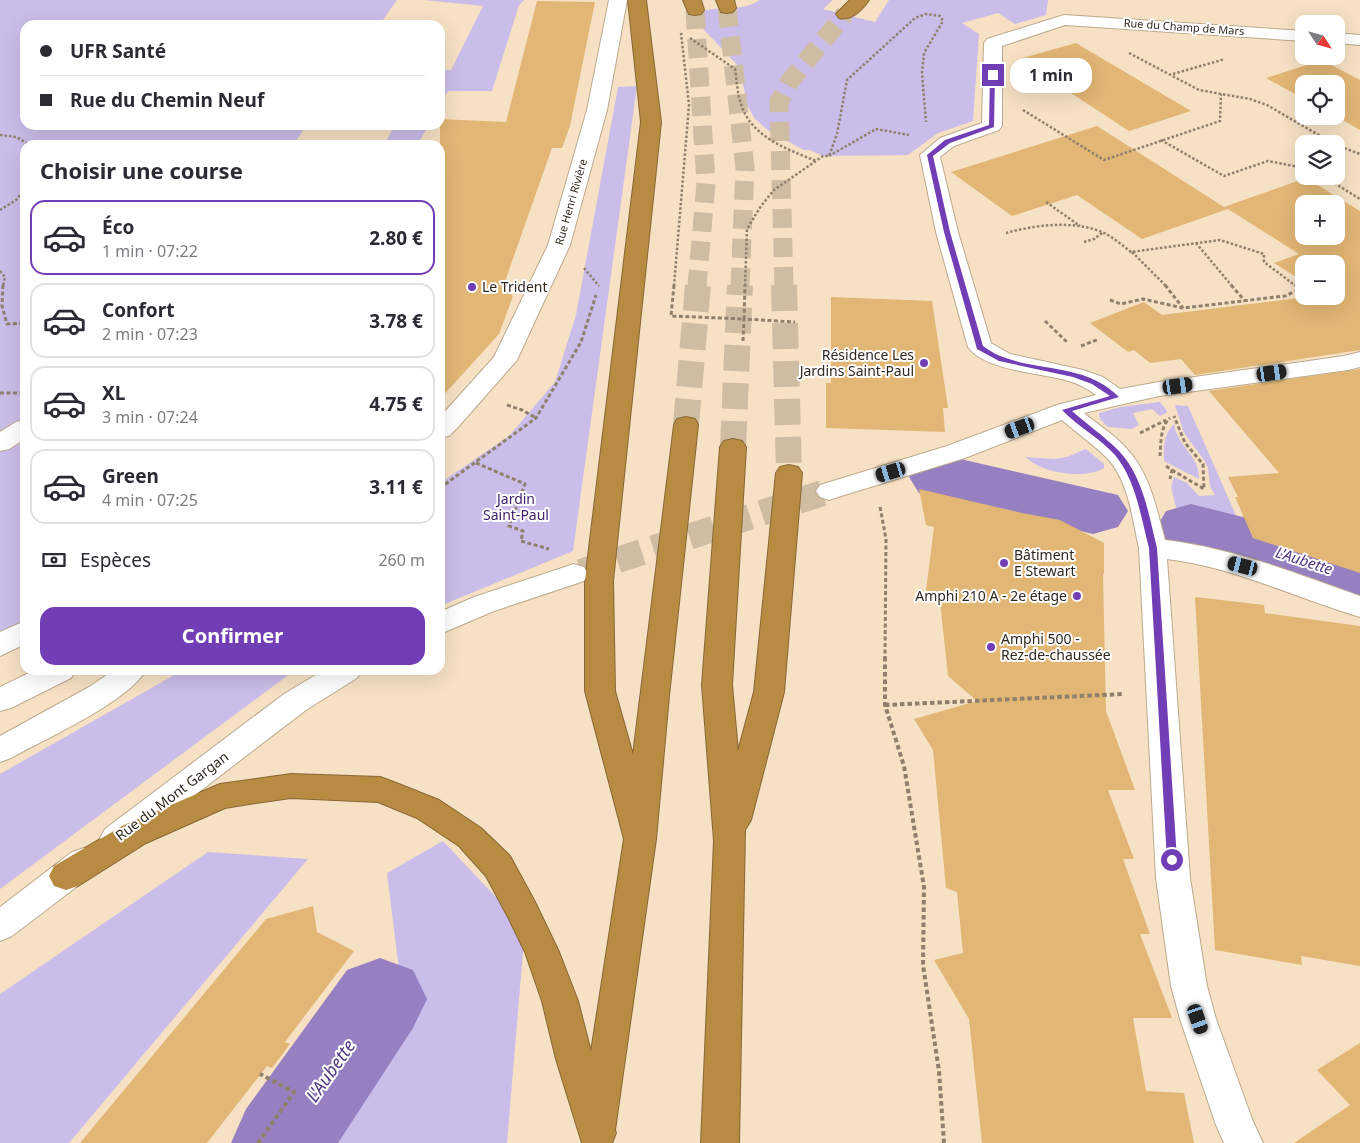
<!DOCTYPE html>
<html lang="fr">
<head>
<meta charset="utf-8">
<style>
  :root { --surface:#fff; --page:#f2f2f3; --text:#2b2b33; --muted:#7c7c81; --line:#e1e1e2; --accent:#713eb6 }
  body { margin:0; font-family:"Noto Sans",sans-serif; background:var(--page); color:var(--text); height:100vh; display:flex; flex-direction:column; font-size:19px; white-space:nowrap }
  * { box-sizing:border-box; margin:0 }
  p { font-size:16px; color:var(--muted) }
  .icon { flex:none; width:28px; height:28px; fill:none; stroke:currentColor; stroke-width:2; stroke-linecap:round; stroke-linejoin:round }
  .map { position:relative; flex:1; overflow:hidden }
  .drawer { position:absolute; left:20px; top:140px; width:425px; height:535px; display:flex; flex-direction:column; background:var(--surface); border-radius:15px; box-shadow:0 5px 20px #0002 }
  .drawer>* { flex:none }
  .top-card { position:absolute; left:20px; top:20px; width:425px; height:110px; border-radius:15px; box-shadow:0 5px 20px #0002; display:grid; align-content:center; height:110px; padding:0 20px; background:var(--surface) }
  .needle { width:32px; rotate:126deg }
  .controls { position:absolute; left:1295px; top:15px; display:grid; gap:10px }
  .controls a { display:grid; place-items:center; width:50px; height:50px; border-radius:10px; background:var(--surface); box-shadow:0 5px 20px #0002; font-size:25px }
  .end { position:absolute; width:22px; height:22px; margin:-11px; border:6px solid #713eb6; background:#fff; box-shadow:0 0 0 2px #fff }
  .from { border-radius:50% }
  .bubble { position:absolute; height:35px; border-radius:15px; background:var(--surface); box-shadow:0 5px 20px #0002; font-size:16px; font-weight:700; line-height:35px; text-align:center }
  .car { position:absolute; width:15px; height:30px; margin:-15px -8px; border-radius:6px; box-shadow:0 0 4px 1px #0007; background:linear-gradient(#222 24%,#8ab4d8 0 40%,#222 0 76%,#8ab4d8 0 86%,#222 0) }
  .top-card b { display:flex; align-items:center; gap:18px; height:48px; font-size:19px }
  .top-card b+b { border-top:1px solid var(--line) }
  .top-card i { width:12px; height:12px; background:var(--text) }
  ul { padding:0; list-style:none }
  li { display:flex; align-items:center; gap:15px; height:75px; margin:0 10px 8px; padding:0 10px; border:2px solid var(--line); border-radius:15px }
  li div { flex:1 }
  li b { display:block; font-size:19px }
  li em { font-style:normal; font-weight:700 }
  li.current { border-color:var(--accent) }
  li>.icon { width:45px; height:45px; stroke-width:1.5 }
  h2 { padding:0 20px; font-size:22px; line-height:60px }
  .pay { display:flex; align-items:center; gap:12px; height:55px; padding:0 20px; font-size:19px }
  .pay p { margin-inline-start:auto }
  .primary-button { display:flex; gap:10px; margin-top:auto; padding:10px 20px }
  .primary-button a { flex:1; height:58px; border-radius:15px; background:var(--accent); color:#fff; font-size:20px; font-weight:700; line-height:58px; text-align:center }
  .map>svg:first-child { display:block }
  .green { fill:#cbbde9 }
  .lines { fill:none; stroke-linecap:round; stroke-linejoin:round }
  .river { fill:#9680c1; fill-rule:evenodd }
  .building { fill:#e2b675; fill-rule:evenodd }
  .minor-tunnel { stroke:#cebca3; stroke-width:26; stroke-dasharray:26 12; stroke-linecap:butt }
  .highway-tunnel-far1 { stroke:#cebca3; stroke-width:19; stroke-dasharray:19 10; stroke-linecap:butt }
  .highway-tunnel { stroke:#cebca3; stroke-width:26; stroke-dasharray:26 12; stroke-linecap:butt }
  .minor-casing { stroke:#bca98d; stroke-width:2 }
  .highway-casing { stroke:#886836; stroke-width:2 }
  .path-far2 { stroke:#8e806c; stroke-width:2.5; stroke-dasharray:2.5 2; stroke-linecap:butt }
  .path-far1 { stroke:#8e806c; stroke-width:3; stroke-dasharray:4 2.5; stroke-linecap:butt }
  .path { stroke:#8e806c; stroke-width:4; stroke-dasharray:4.5 3; stroke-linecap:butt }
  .minor { fill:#fff; fill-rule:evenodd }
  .highway { fill:#b88b43; fill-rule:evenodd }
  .route { fill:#713eb6 }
  .poi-dot { fill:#713eb6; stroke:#fff; stroke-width:2 }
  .labels { text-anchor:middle; stroke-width:4; stroke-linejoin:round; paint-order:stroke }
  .far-street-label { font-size:11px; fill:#30281d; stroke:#fff }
  .poi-label { font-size:14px; fill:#30281d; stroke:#fff; text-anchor:start }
  .park-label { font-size:14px; fill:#41206d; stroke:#fff }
  .street-label { font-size:14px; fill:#30281d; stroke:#fff }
  .water-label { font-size:15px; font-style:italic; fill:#543583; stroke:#fff }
  .near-water-label { font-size:18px; font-style:italic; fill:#543583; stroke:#fff }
</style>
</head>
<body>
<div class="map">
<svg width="1360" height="1143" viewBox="0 0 1360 1143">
  <rect width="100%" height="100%" fill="#f6e1c4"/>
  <path class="green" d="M0,0h397l-18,25h-354v100h282l-14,20h-268v498l-25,13z
    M424,0h100l-5,5 -27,86h-44l-8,14v-35h11l32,-64z
    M760,0h73l-10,9 52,13 14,-22h159l-2,15 -31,9 -17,-11 -36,10 17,11 -6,87 -35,12 -30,22 -85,1 -13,-6h-6l-34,-18 -15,-13 -8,-14 -7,-37 -51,-54c9,-1 15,-4 24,-5 20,-3 28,2 47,-9z
    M637,86l-64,465 -133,55v-123l69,-47 46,-54 21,-67 42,-228z
    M395,125h34l-12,20h-33z
    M1160,402l7,9 -1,2 -6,3 -8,-7 -19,4 6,12 -8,4 -23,-2 -8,-8 -1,-6 22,-6z
    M1175,405l13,1 57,130 -66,-17 -8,-32 3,-10 13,6 12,13 16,-1 -5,-9 -2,-18 -4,-8 -20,-27z
    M1174,424c3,23 26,31 25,55l-35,-18c0,-15 -1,-26 10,-37z
    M1086,449l18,15v4c-19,12 -64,5 -78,-11l29,2 12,-2z
    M183,670h112l-295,219v-115z
    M443,841l82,87 -18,215h-213l107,-157 -14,-113z
    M208,852l100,7 -239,284h-69v-149z"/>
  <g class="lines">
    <path class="river" d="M943,455l175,40 10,16 -10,16 -25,7 -174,-41 -10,-16 10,-16z
      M1191,504l80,20 89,29v52l-130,-44 -64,-16 -10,-17 10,-17z
      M380,958l33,12 14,29 -14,29 -75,115h-107l15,-34 101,-139z"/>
  </g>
  <path class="building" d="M537,1l58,1 -25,124 -8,22h-10l-49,139 10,9 -14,38 -59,65v-280l66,3z
    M1076,43l27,16 88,52 -62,20 -110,-72z
    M1322,60l38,20v50l-24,-14v-32h-32v15l-38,-21z
    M1097,126l127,81 82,-29 54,33v139l-165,25 -14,-16 -31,4 -16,-13 -6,2 -38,-29 54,-21 18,13 152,-19h22v-32h-32v18l-30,-19 25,-9 -71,-45 -86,30 -65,-44 -65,21 -61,-44zM1304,204h32v32h-32z
    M831,297l101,4 16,107h-5l2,24 -119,-4v-45h5z
    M1360,369v204l-107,-35 -18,-41h3l-10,-20 51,-4 -70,-82z
    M919,489l103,24 38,7 44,23v31h-1l3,137 29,79h-27l26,69h-11l27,75h-10l32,84h-39l13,73 38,2 10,50h-212l-13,-124 -35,-59 29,-7 -6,-61 -11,-4 -13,-138 -19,-31 63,-18 -29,-25 -9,-84 -13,-1 8,-64 -8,-2z
    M1195,597l69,8 1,8 95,13v340l-59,-10 1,9 -87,-15z
    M313,906l4,26 37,19 -69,91 5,2 -18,24 -5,-2 -60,77h-127l186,-224z
    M1360,1043v100h-66l56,-38 -33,-35z"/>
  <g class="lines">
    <path class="minor-tunnel" d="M581,572l248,-81"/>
    <path class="highway-tunnel-far1" d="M727,8l18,160 -5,118
      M695,10l11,173 -9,103
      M784,286l-5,-184 11,-21 55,-67"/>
    <path class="highway-tunnel" d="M784,285l5,188
      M686,425l12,-140
      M733,447l7,-162"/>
    <g class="minor-casing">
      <path id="minor" d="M609,0h18l-20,110 -37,135 -53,115 -58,66 -10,10 -9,2v-21l54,-60 54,-112 39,-135z
        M1064,15l240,16v10l-239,-16 -63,21v80l-3,4 -45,16 -14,11 18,75 33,111 19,11 73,16 20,7 17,12 39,-7 185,-26 16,-4v15l-12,3 -189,26 -75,17c14,12 30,21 42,35 24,25 30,59 39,92 67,8 131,33 195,56v21c-65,-19 -125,-50 -193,-58l23,319 17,108 9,33 36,100 11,24h-39l-8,-18 -36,-106 -9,-33 -15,-108 -17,-330c-7,-30 -10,-67 -32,-90 -14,-14 -30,-25 -45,-38l-97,38 -127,39 -9,3 -9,-3 -4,-6 4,-6 127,-39 110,-41 39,-10c-8,-6 -17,-11 -27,-14 -27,-8 -84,-10 -101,-34l-32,-115 -16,-77 20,-17 42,-15 2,-80 3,-4z
        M1336,33l24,2v10l-24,-2z
        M25,420v19l-16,10 -9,2v-19l16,-10z
        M574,564l10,3 4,7 -4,7 -90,30 -54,23v-22l34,-15z
        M25,621v23l-25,12v-24z
        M35,670h41l-5,8 -60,30 -11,3v-24z
        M114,670h32c-18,32 -101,69 -135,88l-11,4v-26l89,-49z
        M324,670h38l-5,8 -51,32 -179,137 -11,4 -11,-4 -5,-9 5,-9 179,-135z
        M84,848l12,4 4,10 -4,10 -84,64 -12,5v-34l72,-55z"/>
    </g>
    <g class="highway-casing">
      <path id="highway" d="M628,0h18l15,122 -48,459 2,110 18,64 41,-330 3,-6 9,-2 9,2 3,6 -29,271 -13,143 -41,291 1,3 -4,10h-30l-26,-84 -14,-58 -17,-49 -16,-33 -23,-43 -27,-30 -42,-28 -39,-16 -87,-4 -42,6 -24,4 -79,35 -68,43 -12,4 -12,-4 -5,-10 5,-10 70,-41 96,-41 71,-10 89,3 11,4 48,19 42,28 29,28 25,46 24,50 19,49 13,51 33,-213 -39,-148v-110l56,-459z
        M683,0h18l3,10 -3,4 -6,1 -6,-1z
        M716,0h18l2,8 -3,4 -6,1 -6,-1z
        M850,0h19c-7,10 -17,21 -30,18l-3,-4z
        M733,439l9,2 4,6 -14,238 6,66 16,-59 22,-219 4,-6 9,-2 9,2 4,6 -18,219 -33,128 -6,10 -6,313h-38l13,-302 -12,-156 18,-238 4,-6z"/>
    </g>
    <path class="path-far2" d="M690,38l45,31c2,12 2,24 6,35 10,33 46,45 75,57
      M1129,53l70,37 51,9 17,6 55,32 -1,7
      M1173,74l52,-15
      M1023,110l81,50 116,-39 1,-27
      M0,135l16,2 14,8
      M1322,137l11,7
      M1161,140l63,36 44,-15 36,7
      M1336,145l24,9
      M829,156l47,-27 33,6
      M1323,176l37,23
      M1046,202l34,24
      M0,210l16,-10 9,-11
      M1006,233c29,-8 67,-13 96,-1 11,5 20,13 29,20l89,-12 44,14v8l32,24
      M1084,242l10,-3 8,-6
      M1196,243l36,43
      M1132,252l34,34
      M584,268l15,18
      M0,271l5,6 -2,9
      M674,286l15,-181 -8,-72
      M745,286l2,-57 14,-23 13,-16 49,-34h6l8,-22 10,-54 68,-62 11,-4 14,2 3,5 -19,32 -2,20 4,49"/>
    <path class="path-far1" d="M3,285l-1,21 5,18 18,-1
      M674,285l-3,31 73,3 1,-34
      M1165,285l18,23
      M1231,285l14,16
      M1110,300l11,4 22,-5 40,9 102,-12 15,-7 -6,-4
      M1045,321l23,22
      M743,341l1,-22 51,3
      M1081,346l18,-7
      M0,393h25
      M507,405l15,5 14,8
      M1140,433l26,-13
      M1160,456c1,-12 0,-30 10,-38
      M476,463l49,21 -16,42 14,5 -2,10 28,8
      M1166,466l6,4 -2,9
      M1172,470l32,19 -1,-25 -18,-21 -11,-27
      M440,488l96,-70 45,-76 15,-47
      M880,507l6,32 -1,119"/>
    <path class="path" d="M885,657v48l19,61 20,121 -1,78 16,106 5,72
      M885,705l239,-11
      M258,1143l36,-51 -34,-18"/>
    <use href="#minor" class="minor"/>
    <use href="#highway" class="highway"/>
  </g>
  <path class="route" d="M993,73l2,2 -1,52 -44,16 -17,13 17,76 33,114c6,4 13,9 20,11 39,15 84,7 116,40l-47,14c15,13 33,26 47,40 24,25 30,65 38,97l20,312 -5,4 -5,-4 -18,-312c-8,-30 -13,-68 -34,-93 -15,-17 -37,-28 -53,-45l48,-14 -18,-12 -19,-7 -74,-16 -22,-12 -33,-117 -17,-77 18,-15 44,-15 1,-50z"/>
  <g class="poi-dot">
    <circle cx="472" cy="287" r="5"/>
    <circle cx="924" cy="363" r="5"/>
    <circle cx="1004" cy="563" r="5"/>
    <circle cx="1077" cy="596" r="5"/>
    <circle cx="991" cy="647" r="5"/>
  </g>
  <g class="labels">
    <g class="far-street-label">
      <text transform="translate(1184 27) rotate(4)" y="4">Rue du Champ de Mars</text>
      <text transform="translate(571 202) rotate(-74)" y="4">Rue Henri Rivière</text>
    </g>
    <g class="poi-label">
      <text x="482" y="292">Le Trident</text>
      <text x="914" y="360" text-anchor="end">Résidence Les<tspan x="914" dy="16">Jardins Saint-Paul</tspan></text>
      <text x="1014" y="560">Bâtiment<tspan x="1014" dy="16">E Stewart</tspan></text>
      <text x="1067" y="601" text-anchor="end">Amphi 210 A - 2e étage</text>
      <text x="1001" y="644">Amphi 500 -<tspan x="1001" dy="16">Rez-de-chaussée</tspan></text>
    </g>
    <g class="park-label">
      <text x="516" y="504">Jardin<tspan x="516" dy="16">Saint-Paul</tspan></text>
    </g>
    <g class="street-label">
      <text transform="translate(172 796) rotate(-37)" y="5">Rue du Mont Gargan</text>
    </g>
    <g class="water-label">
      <text transform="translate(1304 561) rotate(18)" y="5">L'Aubette</text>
    </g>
    <g class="near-water-label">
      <text transform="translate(331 1071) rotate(-55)" y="6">L'Aubette</text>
    </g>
  </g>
</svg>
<div class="controls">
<a><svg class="needle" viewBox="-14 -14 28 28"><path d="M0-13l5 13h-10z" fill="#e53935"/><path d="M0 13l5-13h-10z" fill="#7c7c81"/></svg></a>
<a><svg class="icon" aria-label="locate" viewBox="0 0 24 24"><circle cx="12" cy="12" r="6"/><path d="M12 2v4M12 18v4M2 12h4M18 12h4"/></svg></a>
<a><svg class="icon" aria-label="layers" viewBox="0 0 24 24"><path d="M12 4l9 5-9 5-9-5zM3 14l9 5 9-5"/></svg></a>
<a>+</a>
<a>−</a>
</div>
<i class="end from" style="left:1172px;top:860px"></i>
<i class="end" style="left:993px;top:75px"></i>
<div class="bubble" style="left:1010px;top:58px;width:82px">1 min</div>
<i class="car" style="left:1272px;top:373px;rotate:82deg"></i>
<i class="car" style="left:1178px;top:386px;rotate:82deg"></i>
<i class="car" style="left:1020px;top:428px;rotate:250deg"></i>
<i class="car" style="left:891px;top:472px;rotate:253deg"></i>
<i class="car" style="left:1243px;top:566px;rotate:284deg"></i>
<i class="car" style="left:1198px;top:1019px;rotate:161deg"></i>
<div class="top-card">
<b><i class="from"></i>UFR Santé</b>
<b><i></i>Rue du Chemin Neuf</b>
</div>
<section class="drawer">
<h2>Choisir une course</h2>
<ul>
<li class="current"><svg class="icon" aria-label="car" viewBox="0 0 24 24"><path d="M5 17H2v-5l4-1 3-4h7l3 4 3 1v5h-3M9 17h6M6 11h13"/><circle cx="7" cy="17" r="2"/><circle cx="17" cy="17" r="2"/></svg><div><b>Éco</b><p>1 min · 07:22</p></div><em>2.80 €</em></li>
<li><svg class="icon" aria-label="car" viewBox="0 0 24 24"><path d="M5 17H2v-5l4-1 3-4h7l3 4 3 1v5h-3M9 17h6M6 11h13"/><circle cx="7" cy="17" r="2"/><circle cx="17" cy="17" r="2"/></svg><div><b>Confort</b><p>2 min · 07:23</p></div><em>3.78 €</em></li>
<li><svg class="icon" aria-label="car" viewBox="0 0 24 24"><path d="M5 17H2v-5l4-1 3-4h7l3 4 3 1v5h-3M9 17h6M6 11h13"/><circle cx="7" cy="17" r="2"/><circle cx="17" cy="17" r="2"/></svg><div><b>XL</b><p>3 min · 07:24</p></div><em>4.75 €</em></li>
<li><svg class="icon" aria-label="car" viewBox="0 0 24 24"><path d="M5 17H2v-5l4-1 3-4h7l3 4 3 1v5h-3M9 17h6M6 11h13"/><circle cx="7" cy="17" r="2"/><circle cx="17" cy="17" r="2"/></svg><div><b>Green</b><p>4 min · 07:25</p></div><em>3.11 €</em></li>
</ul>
<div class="pay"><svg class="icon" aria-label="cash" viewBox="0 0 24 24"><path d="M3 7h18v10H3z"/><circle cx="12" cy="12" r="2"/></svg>Espèces<p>260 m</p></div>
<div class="primary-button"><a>Confirmer</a></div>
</section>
</div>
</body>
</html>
